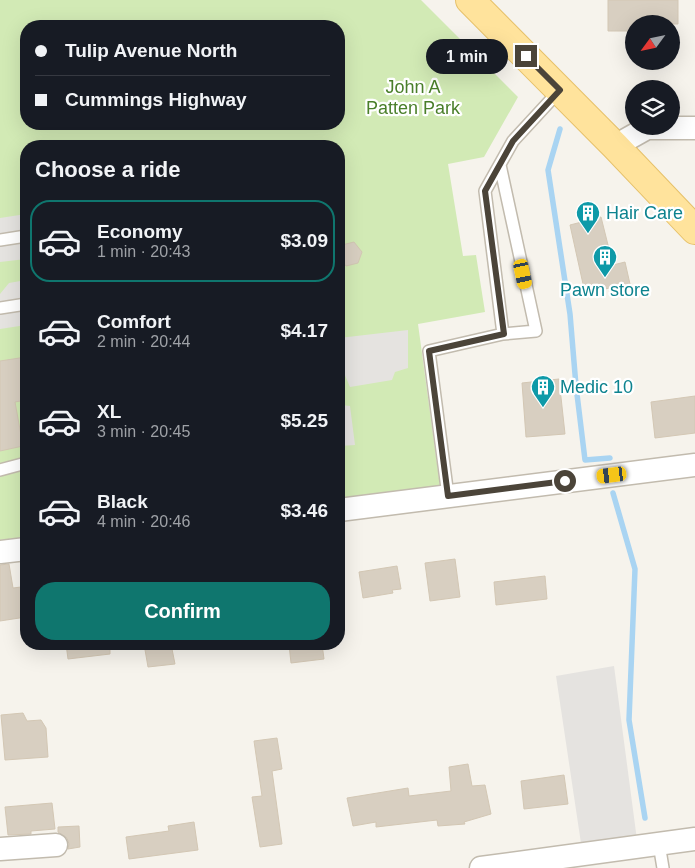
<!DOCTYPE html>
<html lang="en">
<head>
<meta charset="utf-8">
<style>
  :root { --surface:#171b24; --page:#20242c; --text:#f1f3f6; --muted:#9ea1a6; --line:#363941; --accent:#0f766e }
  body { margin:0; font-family:Helvetica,sans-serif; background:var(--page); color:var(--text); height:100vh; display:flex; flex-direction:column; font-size:19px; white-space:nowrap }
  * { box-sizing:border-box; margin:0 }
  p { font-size:16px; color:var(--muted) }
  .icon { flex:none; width:28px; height:28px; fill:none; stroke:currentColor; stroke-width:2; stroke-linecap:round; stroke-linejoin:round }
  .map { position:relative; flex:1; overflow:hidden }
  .drawer { position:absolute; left:20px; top:140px; width:325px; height:510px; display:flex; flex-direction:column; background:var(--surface); border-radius:20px; box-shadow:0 5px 20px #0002 }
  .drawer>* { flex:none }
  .banner { position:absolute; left:20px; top:20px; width:325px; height:110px; border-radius:20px; box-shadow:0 5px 20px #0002; display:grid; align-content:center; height:110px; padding:0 15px; background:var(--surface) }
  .needle { width:32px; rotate:237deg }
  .controls { position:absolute; left:625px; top:15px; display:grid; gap:10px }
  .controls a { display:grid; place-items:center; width:55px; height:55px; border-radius:50%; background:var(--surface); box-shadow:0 5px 20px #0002; font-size:25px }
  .end { position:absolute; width:22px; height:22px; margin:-11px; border:6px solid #4b4439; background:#fff; box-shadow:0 0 0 2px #fff }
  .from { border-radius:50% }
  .bubble { position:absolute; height:35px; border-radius:18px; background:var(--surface); box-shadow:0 5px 20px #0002; font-size:16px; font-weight:600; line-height:35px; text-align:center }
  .car { position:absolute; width:15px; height:30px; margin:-15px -8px; border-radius:6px; box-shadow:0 0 4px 1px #0007; background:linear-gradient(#f5c518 24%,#345 0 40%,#f5c518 0 76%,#345 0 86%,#f5c518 0) }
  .banner b { display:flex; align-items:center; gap:18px; height:48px; font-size:19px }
  .banner b+b { border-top:1px solid var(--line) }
  .banner i { width:12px; height:12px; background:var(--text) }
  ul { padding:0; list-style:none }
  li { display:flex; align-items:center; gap:15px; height:82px; margin:0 10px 8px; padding:0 5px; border:2px solid transparent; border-radius:20px }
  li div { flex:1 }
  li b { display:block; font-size:19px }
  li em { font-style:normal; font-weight:600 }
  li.current { border-color:var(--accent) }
  li>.icon { width:45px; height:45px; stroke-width:1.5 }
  h2 { padding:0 15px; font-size:22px; line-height:60px }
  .cta { display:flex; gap:10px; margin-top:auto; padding:10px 15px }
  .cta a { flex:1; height:58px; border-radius:20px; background:var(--accent); color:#fff; font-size:20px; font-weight:600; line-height:58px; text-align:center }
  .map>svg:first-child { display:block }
  .green { fill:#d2eab5; fill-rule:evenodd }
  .parking { fill:#e5e3e0 }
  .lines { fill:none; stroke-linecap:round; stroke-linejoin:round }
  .stream { stroke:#a9d4f2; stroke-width:5.5 }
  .building { fill:#d8cfc1; stroke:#d3c7b4 }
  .service-casing { stroke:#c2bbae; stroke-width:14 }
  .minor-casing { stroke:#c2bbae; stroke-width:25 }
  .primary-casing { stroke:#e6c16a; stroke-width:30 }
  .service { stroke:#fff; stroke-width:11 }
  .minor { stroke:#fff; stroke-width:22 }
  .primary { stroke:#ffe39c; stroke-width:28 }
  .route { stroke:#4b4439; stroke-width:6 }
  .labels { text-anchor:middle; stroke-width:4.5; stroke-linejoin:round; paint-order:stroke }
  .park-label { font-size:18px; fill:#4a7f2a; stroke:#fff }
  .culture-label { font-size:18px; fill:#0d838f; stroke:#fff; text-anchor:start }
</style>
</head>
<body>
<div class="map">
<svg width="695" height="868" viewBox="0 0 695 868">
  <rect width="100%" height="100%" fill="#f6f3ec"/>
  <path class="green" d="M0,0h421l97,97 -34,60 -36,7 15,92 13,-1 9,57 -67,12 22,162 -101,12v-352h-313v391l-26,3zM26,26h313v98h-313z"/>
  <path class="parking" d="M26,214v45l-26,3v-44z
    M26,280v45l-26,4v-35l9,-11z
    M408,330v38l-13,4 -3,8 -42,7 -6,-14 -5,7v-42z
    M339,398l2,7 9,1 5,39 -16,1z
    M614,666l23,174 -55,10 -26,-174z"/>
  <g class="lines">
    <path class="stream" d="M560,129l-12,41 22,144 6,72 9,74 25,-2
      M613,493l22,76 -6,151 16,98"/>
  </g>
  <path class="building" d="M608,0h70v24h-44v7h-26z
    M601,217l12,48 12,-3 5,22 -45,9 -15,-68z
    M354,242l8,10 -4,11 -12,3 -7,-9v-4l3,-8z
    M26,357v43l-11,2 8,44 -23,5v-90z
    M559,379l6,55 -39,3 -4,-54z
    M695,396v37l-40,5 -4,-36z
    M455,559l5,38 -30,4 -5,-38z
    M9,564l4,24 8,-1 5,30 -26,4v-56z
    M397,566l4,23 -9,1 1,3 -30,5 -4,-26z
    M545,576l2,23 -51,6 -2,-23z
    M66,644h44v10l-42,5z
    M144,644h27l4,20 -27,3z
    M289,644h33l2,15 -33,4z
    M23,713l4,8 14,-1 5,8 2,29 -43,3 -4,-45z
    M277,738l5,31 -10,2 10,73 -22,3 -8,-50 10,-1 -8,-55z
    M468,764l4,22 13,-1 6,29 -27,8 1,2 -27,2 -1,-6 -61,7v-5l-23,4 -6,-28 61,-10 1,8 42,-5 -2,-24z
    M564,775l4,29 -44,5 -3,-28z
    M52,803l3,26 -24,2v3l-23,1 -3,-28z
    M194,822l4,28 -69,9 -3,-22 43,-6 -1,-5z
    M79,826l1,21 -12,2 1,-5 -2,-6 -9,-6v-5z"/>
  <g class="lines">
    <g class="service-casing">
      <path id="service" d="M500,165l36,166 -33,3
        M0,240l26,-4
        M0,308l26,-4
        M0,470l26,-7
        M448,496l-19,-145 74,-17 -18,-143 28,-50 47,-51
        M659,844l4,24"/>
    </g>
    <g class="minor-casing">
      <path id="minor" d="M615,146l32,-18h48
        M339,510l356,-45
        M0,552l26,-3
        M0,849l56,-4
        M481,868l214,-29"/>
    </g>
    <g class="primary-casing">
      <path id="primary" d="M470,0l145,146 80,84"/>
    </g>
    <use href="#service" class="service"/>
    <use href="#minor" class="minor"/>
    <use href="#primary" class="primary"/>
  </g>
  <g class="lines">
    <path class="route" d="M526,56l34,34 -47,51 -28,50 19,143 -75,17 19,145 117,-15"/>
  </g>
  <defs>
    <g id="building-pin" transform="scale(1.25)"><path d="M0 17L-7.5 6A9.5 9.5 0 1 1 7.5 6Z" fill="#0f9aa8" stroke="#fff"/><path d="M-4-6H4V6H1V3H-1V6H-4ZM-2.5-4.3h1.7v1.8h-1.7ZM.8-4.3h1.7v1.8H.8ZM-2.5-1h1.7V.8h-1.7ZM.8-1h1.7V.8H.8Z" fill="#fff"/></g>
  </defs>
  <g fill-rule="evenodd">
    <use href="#building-pin" x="588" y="213"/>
    <use href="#building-pin" x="605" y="257"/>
    <use href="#building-pin" x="543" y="387"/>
  </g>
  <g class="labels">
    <g class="park-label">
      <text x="413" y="93">John A<tspan x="413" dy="21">Patten Park</tspan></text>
    </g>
    <g class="culture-label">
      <text x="606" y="219">Hair Care</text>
      <text x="605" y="296" text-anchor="middle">Pawn store</text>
      <text x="560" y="393">Medic 10</text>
    </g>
  </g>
</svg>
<div class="controls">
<a><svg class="needle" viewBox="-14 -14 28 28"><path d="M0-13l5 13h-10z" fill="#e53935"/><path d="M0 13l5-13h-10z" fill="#9ea1a6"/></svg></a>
<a><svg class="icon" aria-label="layers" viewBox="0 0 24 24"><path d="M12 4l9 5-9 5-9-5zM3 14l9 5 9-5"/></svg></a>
</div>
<i class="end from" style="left:565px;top:481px"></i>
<i class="end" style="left:526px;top:56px"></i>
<div class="bubble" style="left:426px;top:39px;width:82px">1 min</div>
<i class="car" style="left:523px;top:274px;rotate:168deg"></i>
<i class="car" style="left:612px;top:475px;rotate:263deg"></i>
<div class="banner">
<b><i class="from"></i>Tulip Avenue North</b>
<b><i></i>Cummings Highway</b>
</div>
<section class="drawer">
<h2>Choose a ride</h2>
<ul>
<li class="current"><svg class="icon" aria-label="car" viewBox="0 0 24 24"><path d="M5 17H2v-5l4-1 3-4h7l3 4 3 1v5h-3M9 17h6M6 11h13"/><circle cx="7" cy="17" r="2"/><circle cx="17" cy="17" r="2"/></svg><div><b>Economy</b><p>1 min · 20:43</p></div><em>$3.09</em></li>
<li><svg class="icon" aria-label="car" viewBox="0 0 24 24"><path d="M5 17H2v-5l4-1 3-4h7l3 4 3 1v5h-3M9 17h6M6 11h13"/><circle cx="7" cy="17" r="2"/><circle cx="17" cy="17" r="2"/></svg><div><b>Comfort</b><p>2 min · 20:44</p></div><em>$4.17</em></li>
<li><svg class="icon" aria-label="car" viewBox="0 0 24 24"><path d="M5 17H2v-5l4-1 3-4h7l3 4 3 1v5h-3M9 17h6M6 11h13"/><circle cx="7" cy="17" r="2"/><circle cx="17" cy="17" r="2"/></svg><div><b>XL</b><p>3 min · 20:45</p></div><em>$5.25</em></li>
<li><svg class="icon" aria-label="car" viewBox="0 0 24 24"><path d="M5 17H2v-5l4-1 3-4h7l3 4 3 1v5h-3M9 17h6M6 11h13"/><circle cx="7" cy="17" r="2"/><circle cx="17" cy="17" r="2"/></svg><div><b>Black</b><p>4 min · 20:46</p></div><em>$3.46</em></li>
</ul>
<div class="cta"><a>Confirm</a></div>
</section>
</div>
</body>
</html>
